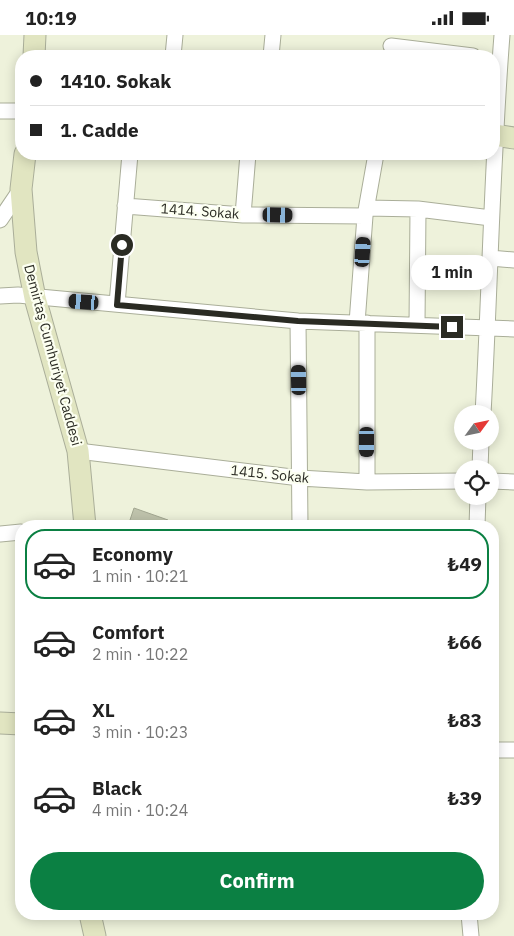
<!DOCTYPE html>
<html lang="en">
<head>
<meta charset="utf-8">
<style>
  :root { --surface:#fff; --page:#f2f2f2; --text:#222; --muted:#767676; --line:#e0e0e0; --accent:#0b8043 }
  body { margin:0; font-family:"IBM Plex Sans",sans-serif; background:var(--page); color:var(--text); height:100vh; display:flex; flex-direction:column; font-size:19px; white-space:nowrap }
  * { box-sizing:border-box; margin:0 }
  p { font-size:16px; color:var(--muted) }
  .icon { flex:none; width:28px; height:28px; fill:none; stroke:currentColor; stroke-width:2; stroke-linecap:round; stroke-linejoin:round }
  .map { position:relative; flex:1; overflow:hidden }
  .side { position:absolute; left:15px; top:485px; width:484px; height:400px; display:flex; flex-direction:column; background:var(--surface); border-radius:20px; box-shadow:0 2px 12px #0003 }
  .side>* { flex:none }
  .banner { position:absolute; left:15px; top:15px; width:485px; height:110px; border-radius:20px; box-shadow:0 2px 12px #0003; display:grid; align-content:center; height:110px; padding:0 15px; background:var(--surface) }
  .needle { width:32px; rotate:57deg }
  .tools { position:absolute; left:454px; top:370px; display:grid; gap:10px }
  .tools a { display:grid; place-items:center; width:45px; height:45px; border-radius:50%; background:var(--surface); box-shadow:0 2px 12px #0003; font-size:25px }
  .end { position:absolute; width:22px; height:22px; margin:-11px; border:6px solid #2a2b23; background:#fff; box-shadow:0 0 0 2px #fff }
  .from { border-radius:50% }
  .bubble { position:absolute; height:35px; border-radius:18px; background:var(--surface); box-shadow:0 2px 12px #0003; font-size:16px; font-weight:800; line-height:35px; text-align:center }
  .car { position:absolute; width:15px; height:30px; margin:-15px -8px; border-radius:6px; box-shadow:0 0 4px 1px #0007; background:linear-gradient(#222 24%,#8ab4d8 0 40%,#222 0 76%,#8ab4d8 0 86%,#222 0) }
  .banner b { display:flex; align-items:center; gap:18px; height:48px; font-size:19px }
  .banner b+b { border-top:1px solid var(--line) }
  .banner i { width:12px; height:12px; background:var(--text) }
  ul { padding:9px 0 0; list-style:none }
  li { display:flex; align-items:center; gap:15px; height:70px; margin:0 10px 8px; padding:0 5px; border:2px solid transparent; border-radius:20px }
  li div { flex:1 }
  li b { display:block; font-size:19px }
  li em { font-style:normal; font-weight:800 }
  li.on { border-color:var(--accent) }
  li>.icon { width:45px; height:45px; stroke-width:1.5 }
  .button { display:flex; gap:10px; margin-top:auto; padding:10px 15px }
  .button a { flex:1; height:58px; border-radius:30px; background:var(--accent); color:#fff; font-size:20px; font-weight:800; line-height:58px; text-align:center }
  .status { display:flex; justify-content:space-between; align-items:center; height:35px; padding:0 25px; background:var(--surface); direction:ltr }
  .status svg { height:14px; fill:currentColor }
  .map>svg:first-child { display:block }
  .building { fill:#bfc3ac; stroke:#a3a791 }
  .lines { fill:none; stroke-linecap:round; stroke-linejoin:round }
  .street-casing { stroke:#aaae99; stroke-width:17 }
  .secondary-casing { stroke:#aaae99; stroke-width:23 }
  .street { stroke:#fff; stroke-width:15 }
  .secondary { stroke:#e1e5c1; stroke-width:21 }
  .route { stroke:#2a2b23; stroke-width:6 }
  .labels { text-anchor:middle; stroke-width:4.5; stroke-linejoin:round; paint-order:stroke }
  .street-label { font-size:14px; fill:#2a2b23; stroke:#fcfff1 }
</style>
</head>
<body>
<div class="status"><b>10:19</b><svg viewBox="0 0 49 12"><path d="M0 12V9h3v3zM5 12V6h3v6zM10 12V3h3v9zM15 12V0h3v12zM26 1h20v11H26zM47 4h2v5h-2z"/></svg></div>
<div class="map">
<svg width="514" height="901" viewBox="0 0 514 901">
  <rect width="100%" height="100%" fill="#eef2db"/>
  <path class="building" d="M134,473l34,12 -2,6h-38z"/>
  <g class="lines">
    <g class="street-casing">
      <path id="street" d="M391,11l82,10
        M173,21l2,-21
        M271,21l2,-21
        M0,76h21
        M125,171l118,9 122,1
        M367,173l51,1 73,9
        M243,180l5,-61
        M0,185l21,-31
        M490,223l24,2
        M0,261l18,-1 280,26 216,8
        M117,269l13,-150
        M298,286l2,205
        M357,288l8,-107 11,-62
        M417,290l1,-116
        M483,379c7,-126 9,-253 19,-379
        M78,416l222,27 67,4 95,-1
        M480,434l1,-28
        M490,446l24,1
        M367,447v-159
        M477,491l1,-30
        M0,499l21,-2
        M492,715h22
        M469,879l2,22"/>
    </g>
    <g class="secondary-casing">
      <path id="secondary" d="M34,21l1,-21
        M494,100l20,3
        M25,119l-4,35 5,63 9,46 43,153 7,75
        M0,688l21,1
        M90,879l5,22"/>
    </g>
    <use href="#street" class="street"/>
    <use href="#secondary" class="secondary"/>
  </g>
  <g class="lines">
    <path class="route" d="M122,210l-5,60 181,16 154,6"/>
  </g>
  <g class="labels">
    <g class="street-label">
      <text transform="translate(200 176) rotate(4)" y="5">1414. Sokak</text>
      <text transform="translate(53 320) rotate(75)" y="5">Demirtaş Cumhuriyet Caddesi</text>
      <text transform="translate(270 439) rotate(6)" y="5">1415. Sokak</text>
    </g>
  </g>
</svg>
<div class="tools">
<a><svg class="needle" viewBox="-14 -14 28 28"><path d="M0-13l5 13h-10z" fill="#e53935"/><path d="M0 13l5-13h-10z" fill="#767676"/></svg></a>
<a><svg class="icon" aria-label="locate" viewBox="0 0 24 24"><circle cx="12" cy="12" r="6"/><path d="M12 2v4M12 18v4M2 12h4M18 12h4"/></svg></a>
</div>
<i class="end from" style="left:122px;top:210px"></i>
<i class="end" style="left:452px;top:292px"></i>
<div class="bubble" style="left:411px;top:220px;width:82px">1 min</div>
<i class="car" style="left:278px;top:180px;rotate:91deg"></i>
<i class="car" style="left:363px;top:217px;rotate:4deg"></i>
<i class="car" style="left:84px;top:267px;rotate:274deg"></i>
<i class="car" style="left:299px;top:345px;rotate:359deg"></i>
<i class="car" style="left:367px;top:407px;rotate:180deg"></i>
<div class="banner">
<b><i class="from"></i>1410. Sokak</b>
<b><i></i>1. Cadde</b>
</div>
<section class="side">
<ul>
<li class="on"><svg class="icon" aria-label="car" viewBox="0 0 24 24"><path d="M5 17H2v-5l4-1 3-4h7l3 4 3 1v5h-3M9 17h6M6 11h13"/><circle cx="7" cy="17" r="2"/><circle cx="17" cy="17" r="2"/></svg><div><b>Economy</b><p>1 min · 10:21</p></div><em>₺49</em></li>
<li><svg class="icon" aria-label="car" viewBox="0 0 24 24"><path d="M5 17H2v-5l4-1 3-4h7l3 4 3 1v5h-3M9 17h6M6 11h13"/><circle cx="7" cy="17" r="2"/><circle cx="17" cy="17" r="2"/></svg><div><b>Comfort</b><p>2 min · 10:22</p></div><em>₺66</em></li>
<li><svg class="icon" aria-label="car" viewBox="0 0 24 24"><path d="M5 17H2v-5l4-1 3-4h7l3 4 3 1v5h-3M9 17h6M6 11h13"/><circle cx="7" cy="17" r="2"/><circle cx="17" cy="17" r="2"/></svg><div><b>XL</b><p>3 min · 10:23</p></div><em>₺83</em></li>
<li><svg class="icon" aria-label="car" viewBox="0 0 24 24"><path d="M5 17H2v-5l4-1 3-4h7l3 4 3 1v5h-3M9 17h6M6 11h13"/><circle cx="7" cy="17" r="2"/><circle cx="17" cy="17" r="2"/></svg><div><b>Black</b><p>4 min · 10:24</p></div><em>₺39</em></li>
</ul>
<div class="button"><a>Confirm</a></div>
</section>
</div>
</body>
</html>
